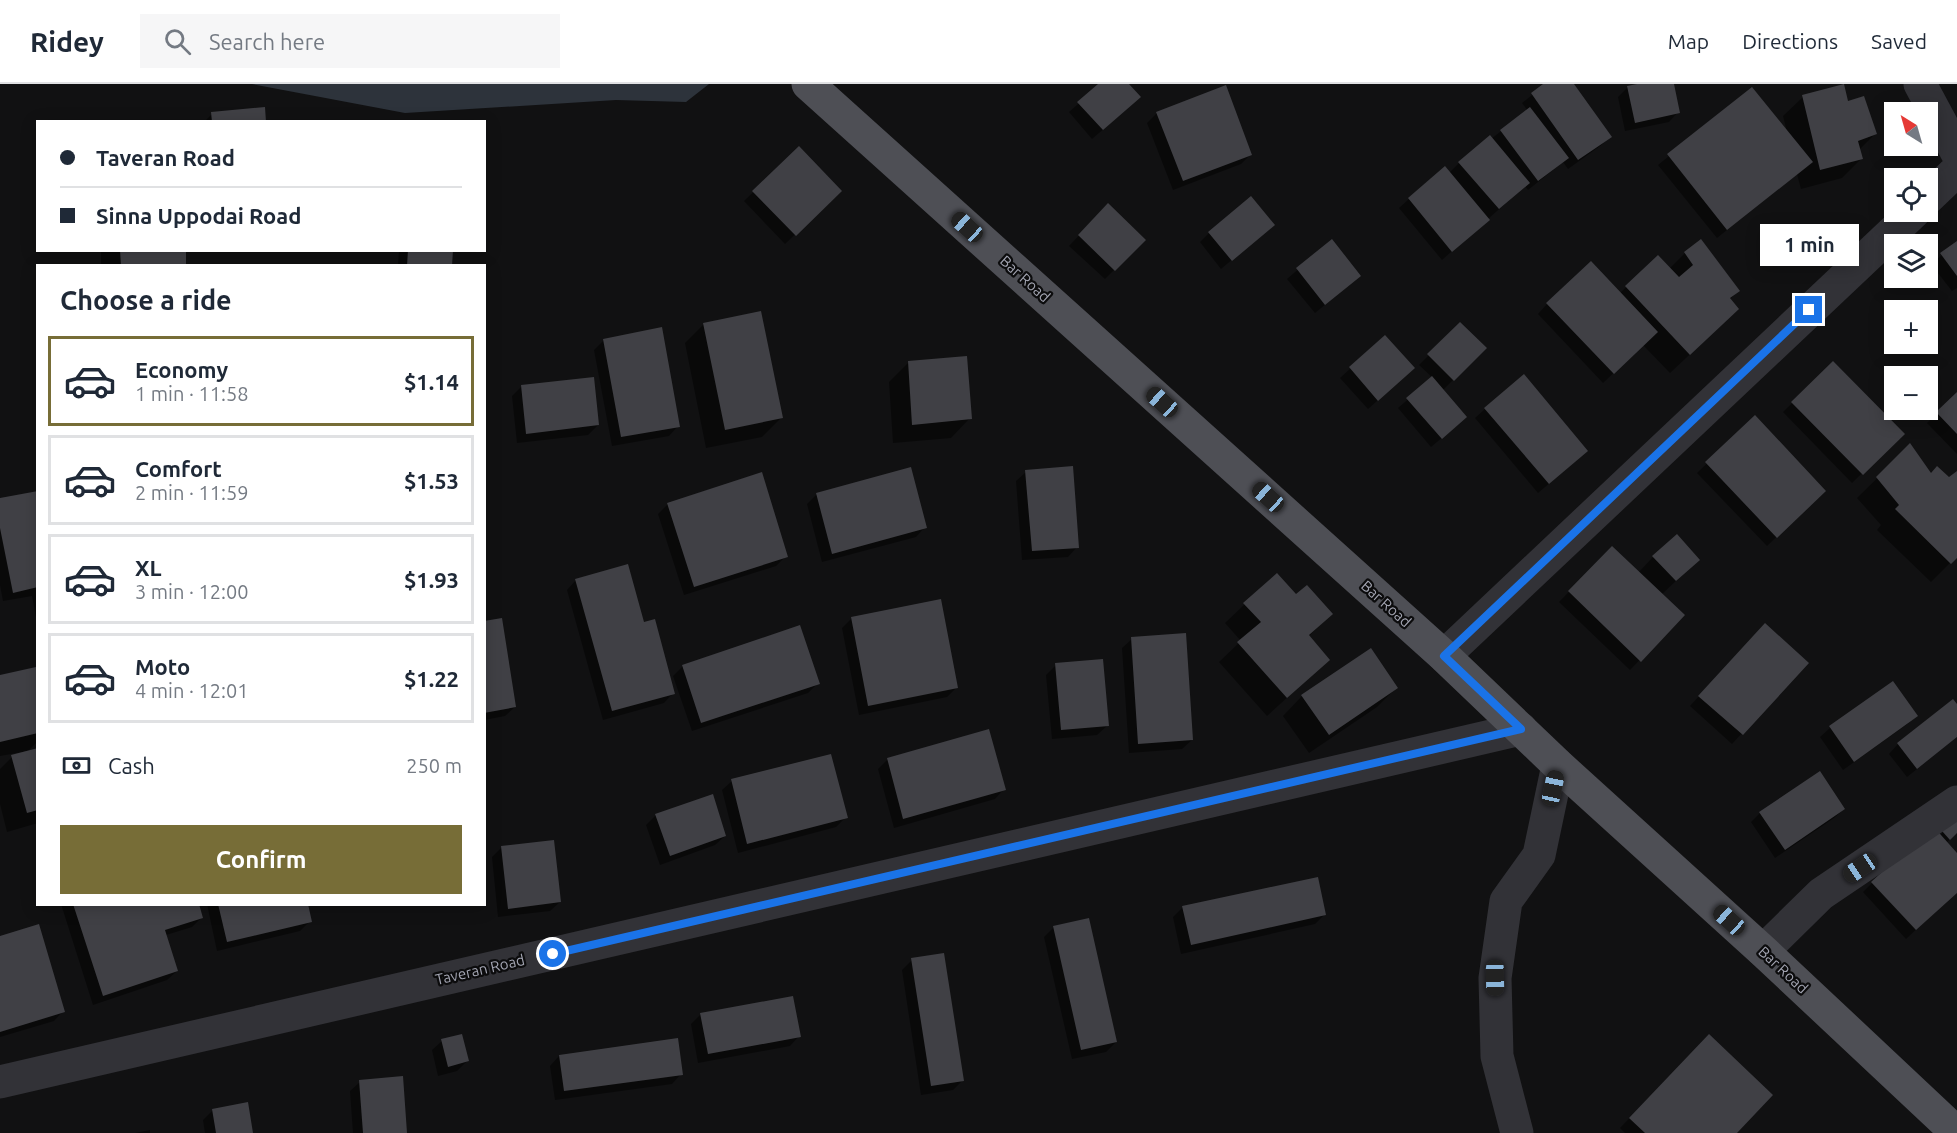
<!DOCTYPE html>
<html lang="en">
<head>
<meta charset="utf-8">
<style>
  :root { --surface:#fff; --page:#f6f6f7; --text:#1f2937; --muted:#747a83; --line:#e0e1e3; --accent:#776d37 }
  body { margin:0; font-family:Ubuntu,sans-serif; background:var(--page); color:var(--text); height:100vh; display:flex; flex-direction:column; font-size:22px; white-space:nowrap }
  * { box-sizing:border-box; margin:0 }
  p { font-size:20px; color:var(--muted) }
  .icon { flex:none; width:33px; height:33px; fill:none; stroke:currentColor; stroke-width:2; stroke-linecap:round; stroke-linejoin:round }
  .map { position:relative; flex:1; overflow:hidden }
  .drawer { position:absolute; left:36px; top:180px; width:450px; height:642px; display:flex; flex-direction:column; background:var(--surface); border-radius:0px; box-shadow:0 3px 15px #0003 }
  .drawer>* { flex:none }
  .guide { position:absolute; left:36px; top:36px; width:450px; height:132px; border-radius:0px; box-shadow:0 3px 15px #0003; display:grid; align-content:center; height:132px; padding:0 24px; background:var(--surface) }
  .needle { width:39px; rotate:323deg }
  .controls { position:absolute; left:1884px; top:18px; display:grid; gap:12px }
  .controls a { display:grid; place-items:center; width:54px; height:54px; border-radius:0px; background:var(--surface); box-shadow:0 3px 15px #0003; font-size:30px }
  .end { position:absolute; width:27px; height:27px; margin:-14px; border:8px solid #1a73e8; background:#fff; box-shadow:0 0 0 3px #fff }
  .from { border-radius:50% }
  .bubble { position:absolute; height:42px; border-radius:0px; background:var(--surface); box-shadow:0 3px 15px #0003; font-size:20px; font-weight:600; line-height:42px; text-align:center }
  .car { position:absolute; width:18px; height:36px; margin:-18px -9px; border-radius:8px; box-shadow:0 0 4px 2px #0007; background:linear-gradient(#222 24%,#8ab4d8 0 40%,#222 0 76%,#8ab4d8 0 86%,#222 0) }
  .guide b { display:flex; align-items:center; gap:21px; height:57px; font-size:22px }
  .guide b+b { border-top:2px solid var(--line) }
  .guide i { width:15px; height:15px; background:var(--text) }
  ul { padding:0; list-style:none }
  li { display:flex; align-items:center; gap:18px; height:90px; margin:0 12px 9px; padding:0 12px; border:3px solid var(--line); border-radius:0px }
  li div { flex:1 }
  li b { display:block; font-size:22px }
  li em { font-style:normal; font-weight:600 }
  li.selected { border-color:var(--accent) }
  li>.icon { width:54px; height:54px; stroke-width:1.5 }
  h2 { padding:0 24px; font-size:27px; line-height:72px }
  .pay { display:flex; align-items:center; gap:15px; height:66px; padding:0 24px; font-size:22px }
  .pay p { margin-inline-start:auto }
  .primary-button { display:flex; gap:12px; margin-top:auto; padding:12px 24px }
  .primary-button a { flex:1; height:69px; border-radius:0px; background:var(--accent); color:#fff; font-size:24px; font-weight:600; line-height:69px; text-align:center }
  header { display:flex; align-items:center; gap:36px; box-sizing:border-box; height:84px; padding:0 30px; background:var(--surface); border-bottom:2px solid var(--line) }
  header strong { font-size:28px }
  nav { display:flex; gap:33px; margin-inline-start:auto; font-size:21px }
  .search { width:420px; height:54px; background:var(--page); display:flex; align-items:center; gap:15px; box-sizing:border-box; padding:0 21px; border-radius:0px; color:var(--muted); font-size:22px }
  .map>svg:first-child { display:block }
  .water { fill:#2d333b }
  .shadow { fill:#0007 }
  .building { fill:#404045 }
  .lines { fill:none; stroke-linecap:round; stroke-linejoin:round }
  .minor { stroke:#323237; stroke-width:33 }
  .major { stroke:#4e4f55; stroke-width:33 }
  .route { stroke:#1a73e8; stroke-width:8 }
  .labels { text-anchor:middle; stroke-width:4.5; stroke-linejoin:round; paint-order:stroke }
  .street-label { font-size:15px; fill:#a3a5b2; stroke:#0c0c0d }
</style>
</head>
<body>
<header>
<strong>Ridey</strong>
<div class="search"><svg class="icon" aria-label="search" viewBox="0 0 24 24"><circle cx="10" cy="10" r="6"/><path d="M15 15l6 6"/></svg>Search here</div>
<nav><a>Map</a><a>Directions</a><a>Saved</a></nav>
</header>
<div class="map">
<svg width="1957" height="1049" viewBox="0 0 1957 1049">
  <rect width="100%" height="100%" fill="#111112"/>
  <path class="water" d="M252,0h457l-23,18 -70,-2 -211,13z"/>
  <path class="shadow" d="M1101,0h26l2,23 -37,32 -23,-27z
    M1546,0h26l38,53 -10,9 -32,23 -5,-7 -35,28 -3,-4 -83,74 -43,-52 10,-9 40,-26 10,-10 69,-52 -6,-8z
    M1645,0h27l6,28 -9,10 -44,9 -7,-34 10,-10z
    M1752,5l35,43 -4,-16 20,-19 44,6 28,31 -16,16 2,9 -19,19 -41,11 -4,-15 -80,64 -59,-73z
    M1157,29l94,41 -10,10 -68,26 -26,-67z
    M212,30l53,8h-61z
    M799,64l41,43 -55,53 -41,-43z
    M1108,121l36,35 -39,39 -36,-33z
    M1273,141l-52,44 -21,-27 9,-9z
    M1331,157l18,44 -34,28 -28,-34z
    M1957,159v45l-5,3 -21,-27z
    M101,166h83l1,16h-84z
    M399,166h52l-1,16h-52z
    M1685,169l53,38 -9,9 -11,28 -48,45 -27,-28 -40,38 -65,-69 9,-10 73,-11 38,-36 11,12z
    M704,240l78,93 -20,20 -56,11 -21,-105z
    M1460,240l25,24 -43,43 14,35 -25,21 -33,-39 35,-30 -14,-13z
    M1385,253l18,41 -35,31 -28,-31z
    M604,256l74,86 -9,10 -57,10 -18,-96z
    M908,279l62,55 -19,20 -58,5 -4,-61z
    M1833,279l69,71 -50,49 -69,-71z
    M522,302l76,39 -10,10 -71,8 -5,-47z
    M1957,310v60l-30,-31z
    M1485,325l92,51 -39,33 -63,-75z
    M1755,333l69,74 -57,55 -70,-73z
    M1910,362l20,29 19,4 8,-6v83l-26,26 -54,-52 4,-5 -24,-27z
    M1026,388l51,75 -9,10 -46,3 -6,-79z
    M38,409v124h-2l-4,-21 -29,5 -3,-16v-85z
    M817,410l108,33 -9,10 -94,25 -15,-58z
    M668,420l118,52 -10,10 -92,29 -26,-81z
    M1612,464l26,25 15,-16 25,22 -17,16 22,20 -53,55 -71,-68z
    M576,496l67,44 30,69 -9,10 -61,17 -36,-130z
    M1295,513l36,17 -23,23 20,23 -61,56 -48,-54 22,-21 -16,-18 20,-19z
    M852,534l104,70 -9,9 -88,18 -17,-87z
    M484,538l31,85 -10,9 -21,4z
    M1755,551l51,28 -74,81 -42,-38z
    M1132,555l60,101 -10,9 -53,4 -7,-105z
    M1056,581l51,61 -10,9 -45,4 -6,-64z
    M683,582l135,17 -10,10 -116,38 -19,-55z
    M0,592l38,5v60l-10,10 -28,5z
    M1893,599l23,33 -10,9 -63,45 -23,-33 10,-9z
    M1396,604l-19,19 -68,46 -26,-37 19,-20z
    M1957,622v31l-50,40 -18,-23 9,-10z
    M38,666v73l-31,9 -7,-28v-35l12,-12z
    M887,676l117,29 -9,10 -101,29 -16,-59z
    M732,697l114,36 -10,10 -98,26 -16,-63z
    M1844,725l-10,9 -59,40 -24,-36 9,-9z
    M656,731l69,21 -10,9 -55,20 -14,-40z
    M1957,735v13l-11,11 11,12v36l-51,48 -43,-47 9,-9 67,-47z
    M501,764l59,54 -10,9 -52,6 -6,-60z
    M61,820h136l4,14 -9,9 -26,8 11,36 -10,9 -74,25z
    M207,820h99l4,17 -10,10 -83,20z
    M1183,823l141,8 -9,9 -134,30 -8,-37z
    M1054,843l62,115 -10,10 -34,7 -28,-122z
    M0,853l63,74 -9,10 -54,16z
    M912,876l50,121 -9,9 -32,5 -19,-125z
    M700,931l99,21 -9,10 -92,17 -7,-39z
    M1709,952l26,97h-110l-5,-5z
    M442,957l25,20 -10,10 -19,5 -6,-26z
    M559,972l122,18 -9,10 -117,16 -5,-34z
    M360,998l46,51h-53l-3,-42z
    M213,1026l38,23h-46l-2,-13z
    M150,1046v3h-15z"/>
  <path class="building" d="M1098,0h31l12,13 -38,33 -26,-28z
    M1543,0h31l38,53 -34,23 -47,-67z
    M1637,0h37l6,29 -45,10 -8,-37z
    M1844,0l4,17 16,-5 13,38 -19,7 5,18 -43,11 -18,-75z
    M1226,1l26,70 -69,26 -27,-69z
    M1752,3l61,75 -86,68 -60,-76z
    M265,23l1,15h-54l-1,-10z
    M1530,23l39,51 -31,23 -38,-51z
    M1490,51l40,48 -31,26 -41,-47z
    M799,62l43,45 -46,45 -44,-45z
    M1445,82l45,54 -38,32 -44,-54z
    M1251,112l24,29 -43,36 -24,-29z
    M1108,119l38,37 -31,31 -37,-36z
    M1332,155l29,37 -36,29 -29,-37z
    M1701,155l39,52 -10,7 9,11 -49,46 -65,-69 33,-31 21,22 14,-12 -9,-13z
    M1957,157v35l-17,-23z
    M120,166h66v16h-65z
    M408,166h45l-1,16h-45z
    M1591,177l67,71 -44,42 -68,-71z
    M761,227l22,107 -58,12 -22,-107z
    M1460,238l27,26 -33,33 -27,-27z
    M662,243l18,100 -59,10 -18,-98z
    M1385,251l30,33 -37,33 -29,-34z
    M967,272l5,63 -60,6 -4,-64z
    M1833,277l72,73 -42,41 -72,-73z
    M1524,290l64,77 -39,33 -65,-76z
    M1432,292l35,41 -25,22 -36,-41z
    M594,293l5,48 -73,9 -5,-49z
    M1957,308v42l-21,-22z
    M1755,331l71,76 -49,47 -72,-76z
    M1910,359l21,30 6,-7 12,11 8,-6v87l-6,6 -56,-55 4,-4 -23,-28z
    M1073,382l6,82 -47,3 -7,-81z
    M911,383l16,61 -95,26 -16,-61z
    M762,388l26,85 -94,30 -27,-84z
    M38,407v96l-25,6 -13,-65v-30z
    M1677,450l23,26 -24,21 -24,-25z
    M1612,462l73,69 -44,47 -73,-71z
    M628,480l16,58 11,-3 20,75 -63,17 -37,-132z
    M1277,489l19,21 11,-9 26,29 -24,21 21,25 -43,38 -50,-56 24,-20 -18,-19z
    M941,515l17,89 -90,18 -17,-89z
    M502,534l14,89 -32,6v-92z
    M1765,539l44,40 -66,72 -45,-39z
    M800,541l20,59 -119,39 -19,-58z
    M1186,549l7,107 -55,4 -7,-107z
    M1371,564l27,40 -69,47 -28,-40z
    M1103,575l6,67 -48,4 -6,-67z
    M36,583l2,8v58l-38,9v-67z
    M1893,597l25,35 -64,46 -25,-36z
    M1953,615l4,5v33l-40,32 -20,-26z
    M989,645l17,61 -103,29 -16,-61z
    M38,664v62l-11,3 -16,-58z
    M831,670l17,64 -101,26 -16,-65z
    M1820,687l25,38 -60,41 -26,-38z
    M713,710l13,42 -56,20 -15,-42z
    M1957,733v16l-7,7 -8,-9z
    M1933,742l24,27v40l-41,37 -45,-48z
    M554,756l7,62 -53,7 -7,-63z
    M1318,793l8,38 -135,30 -9,-39z
    M73,820h126l4,14 -38,12 13,41 -75,25z
    M218,820h90l4,18 -85,20z
    M1089,834l28,124 -36,8 -28,-124z
    M39,840l26,88 -65,20v-96z
    M944,869l20,128 -33,5 -20,-128z
    M793,912l8,41 -93,17 -8,-41z
    M462,950l7,27 -21,6 -7,-28z
    M1709,950l64,61 -36,38h-92l-16,-15z
    M678,954l5,37 -119,16 -5,-36z
    M403,992l4,57h-44l-4,-53z
    M248,1018l5,31h-37l-4,-24z"/>
  <g class="lines">
    <path class="minor" d="M1920,0l37,69
      M1928,114l29,-28
      M1444,572l470,-444
      M1763,867l58,-57 136,-92
      M0,998l1521,-353
      M1517,1049l-20,-77 -2,-78 11,-77 33,-46 19,-90"/>
    <path class="major" d="M808,0l636,572 114,109 205,186 194,182"/>
  </g>
  <g class="lines">
    <path class="route" d="M553,870l968,-225 -77,-73 365,-346"/>
  </g>
  <g class="labels">
    <g class="street-label">
      <text transform="translate(1025 195) rotate(42)" y="5">Bar Road</text>
      <text transform="translate(1386 520) rotate(42)" y="5">Bar Road</text>
      <text transform="translate(480 886) rotate(-13)" y="5">Taveran Road</text>
      <text transform="translate(1783 886) rotate(43)" y="5">Bar Road</text>
    </g>
  </g>
</svg>
<div class="controls">
<a><svg class="needle" viewBox="-14 -14 28 28"><path d="M0-13l5 13h-10z" fill="#e53935"/><path d="M0 13l5-13h-10z" fill="#747a83"/></svg></a>
<a><svg class="icon" aria-label="locate" viewBox="0 0 24 24"><circle cx="12" cy="12" r="6"/><path d="M12 2v4M12 18v4M2 12h4M18 12h4"/></svg></a>
<a><svg class="icon" aria-label="layers" viewBox="0 0 24 24"><path d="M12 4l9 5-9 5-9-5zM3 14l9 5 9-5"/></svg></a>
<a>+</a>
<a>−</a>
</div>
<i class="end from" style="left:553px;top:870px"></i>
<i class="end" style="left:1809px;top:226px"></i>
<div class="bubble" style="left:1760px;top:140px;width:99px">1 min</div>
<i class="car" style="left:967px;top:143px;rotate:312deg"></i>
<i class="car" style="left:1162px;top:318px;rotate:312deg"></i>
<i class="car" style="left:1268px;top:413px;rotate:312deg"></i>
<i class="car" style="left:1553px;top:704px;rotate:12deg"></i>
<i class="car" style="left:1860px;top:784px;rotate:236deg"></i>
<i class="car" style="left:1729px;top:836px;rotate:312deg"></i>
<i class="car" style="left:1495px;top:894px;rotate:179deg"></i>
<div class="guide">
<b><i class="from"></i>Taveran Road</b>
<b><i></i>Sinna Uppodai Road</b>
</div>
<section class="drawer">
<h2>Choose a ride</h2>
<ul>
<li class="selected"><svg class="icon" aria-label="car" viewBox="0 0 24 24"><path d="M5 17H2v-5l4-1 3-4h7l3 4 3 1v5h-3M9 17h6M6 11h13"/><circle cx="7" cy="17" r="2"/><circle cx="17" cy="17" r="2"/></svg><div><b>Economy</b><p>1 min · 11:58</p></div><em>$1.14</em></li>
<li><svg class="icon" aria-label="car" viewBox="0 0 24 24"><path d="M5 17H2v-5l4-1 3-4h7l3 4 3 1v5h-3M9 17h6M6 11h13"/><circle cx="7" cy="17" r="2"/><circle cx="17" cy="17" r="2"/></svg><div><b>Comfort</b><p>2 min · 11:59</p></div><em>$1.53</em></li>
<li><svg class="icon" aria-label="car" viewBox="0 0 24 24"><path d="M5 17H2v-5l4-1 3-4h7l3 4 3 1v5h-3M9 17h6M6 11h13"/><circle cx="7" cy="17" r="2"/><circle cx="17" cy="17" r="2"/></svg><div><b>XL</b><p>3 min · 12:00</p></div><em>$1.93</em></li>
<li><svg class="icon" aria-label="car" viewBox="0 0 24 24"><path d="M5 17H2v-5l4-1 3-4h7l3 4 3 1v5h-3M9 17h6M6 11h13"/><circle cx="7" cy="17" r="2"/><circle cx="17" cy="17" r="2"/></svg><div><b>Moto</b><p>4 min · 12:01</p></div><em>$1.22</em></li>
</ul>
<div class="pay"><svg class="icon" aria-label="cash" viewBox="0 0 24 24"><path d="M3 7h18v10H3z"/><circle cx="12" cy="12" r="2"/></svg>Cash<p>250 m</p></div>
<div class="primary-button"><a>Confirm</a></div>
</section>
</div>
</body>
</html>
